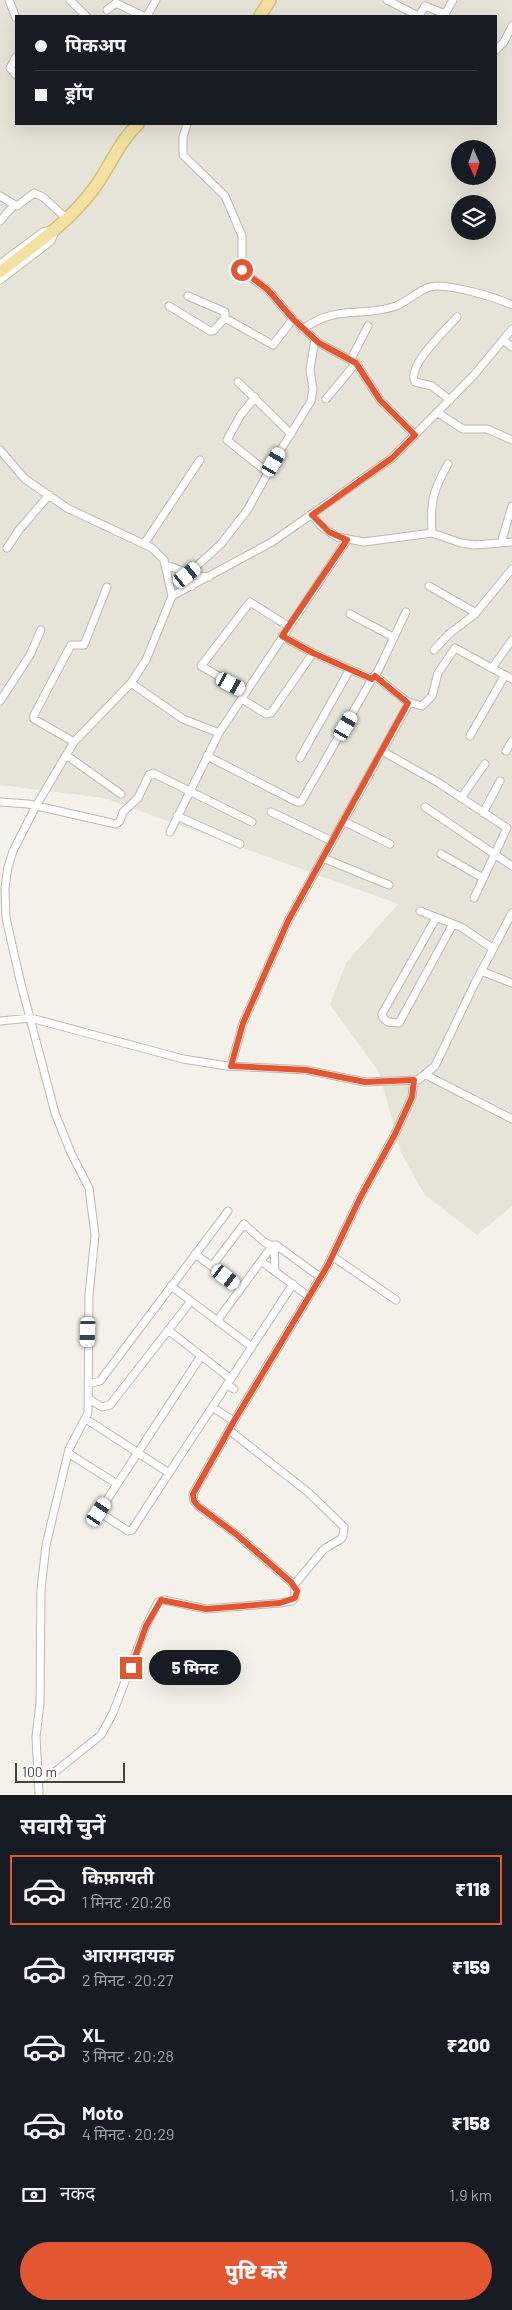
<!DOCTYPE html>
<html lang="hi">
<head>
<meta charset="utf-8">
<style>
  :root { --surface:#171b24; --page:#20242c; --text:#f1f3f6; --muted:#9ea1a6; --line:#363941; --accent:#e25731 }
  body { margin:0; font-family:Barlow,"Noto Sans Devanagari",sans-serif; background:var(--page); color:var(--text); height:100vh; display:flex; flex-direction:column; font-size:19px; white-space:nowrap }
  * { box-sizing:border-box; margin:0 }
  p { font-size:16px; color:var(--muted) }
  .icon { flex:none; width:28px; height:28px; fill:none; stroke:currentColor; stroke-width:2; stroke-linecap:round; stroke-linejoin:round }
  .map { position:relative; height:1795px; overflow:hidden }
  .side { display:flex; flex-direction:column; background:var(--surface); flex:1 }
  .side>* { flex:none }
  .banner { position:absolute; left:15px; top:15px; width:482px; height:110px; border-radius:0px; box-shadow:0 5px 20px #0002; display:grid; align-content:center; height:110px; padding:0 20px; background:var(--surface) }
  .needle { width:32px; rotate:177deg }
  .buttons { position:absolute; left:451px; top:140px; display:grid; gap:10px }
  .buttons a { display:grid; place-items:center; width:45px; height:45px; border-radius:50%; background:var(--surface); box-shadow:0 5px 20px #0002; font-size:25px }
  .scale { position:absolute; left:15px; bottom:12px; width:110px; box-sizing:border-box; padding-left:5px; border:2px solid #464239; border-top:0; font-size:14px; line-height:18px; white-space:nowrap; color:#464239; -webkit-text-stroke:4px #fff; paint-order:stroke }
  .end { position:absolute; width:22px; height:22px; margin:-11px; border:6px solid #e25731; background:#fff; box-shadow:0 0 0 2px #fff }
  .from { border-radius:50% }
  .bubble { position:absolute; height:35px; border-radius:18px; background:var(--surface); box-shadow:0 5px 20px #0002; font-size:16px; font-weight:800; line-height:35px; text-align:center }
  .car { position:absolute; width:15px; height:30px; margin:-15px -8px; border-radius:6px; box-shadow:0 0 4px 1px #0007; background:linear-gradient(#fff 24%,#345 0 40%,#fff 0 76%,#345 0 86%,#fff 0) }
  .banner b { display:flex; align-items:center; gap:18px; height:48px; font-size:19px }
  .banner b+b { border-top:1px solid var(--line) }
  .banner i { width:12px; height:12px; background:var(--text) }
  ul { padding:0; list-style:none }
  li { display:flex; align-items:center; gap:15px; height:70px; margin:0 10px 8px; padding:0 10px; border:2px solid transparent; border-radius:0px }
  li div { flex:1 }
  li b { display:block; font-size:19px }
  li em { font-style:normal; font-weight:800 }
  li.on { border-color:var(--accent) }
  li>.icon { width:45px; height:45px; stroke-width:1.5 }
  h2 { padding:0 20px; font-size:22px; line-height:60px }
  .pay { display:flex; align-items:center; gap:12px; height:55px; padding:0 20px; font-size:19px }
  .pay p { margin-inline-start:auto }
  .cta { display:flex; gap:10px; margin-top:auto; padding:10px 20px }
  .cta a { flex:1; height:58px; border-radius:30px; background:var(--accent); color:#fff; font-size:20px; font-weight:800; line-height:58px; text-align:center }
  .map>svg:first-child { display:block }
  .residential { fill:#e6e3d8; fill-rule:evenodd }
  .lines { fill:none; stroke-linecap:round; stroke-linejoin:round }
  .minor-casing { stroke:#beb9ad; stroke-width:9 }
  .primary-casing { stroke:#d7bf74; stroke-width:14 }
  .minor { stroke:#fff; stroke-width:7 }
  .primary { stroke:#f3e1a2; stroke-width:11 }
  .route { stroke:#e25731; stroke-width:6 }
</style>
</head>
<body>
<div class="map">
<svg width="512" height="1795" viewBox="0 0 512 1795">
  <rect width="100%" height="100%" fill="#f3f1ea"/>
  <path class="residential" d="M0,0h512v1206l-35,29 -52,-40 -24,-42 -22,-81 -49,-67 16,-42 52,-59 -294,-106 -104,-13zM16,16h480v108h-480zM460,149h28v27h-28zM460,204h28v27h-28z"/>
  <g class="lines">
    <g class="minor-casing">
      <path id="minor" d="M9,0l7,18
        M70,0l16,16
        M387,0l31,16
        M107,10l9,-7 27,13
        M147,16l9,-16
        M419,16l6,-10 20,8
        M444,16l9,-16
        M496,50l8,-8 8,-16
        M16,57l-6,11 6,7
        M187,124l-4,13v18l42,41 17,40v31l3,6 23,17 25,29 26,24 37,20 24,37 35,35
        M0,196l17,10 17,-13 9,4 24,22
        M0,221l14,-16
        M0,264l43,-32 13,-3 -5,12 -51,39
        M188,296l37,16v6
        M169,306l41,25h3l12,-13 48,27 20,-26
        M303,329c34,-25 59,-11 93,-23 13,-5 26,-20 41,-20 19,0 58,11 75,19
        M503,340l9,7
        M351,359l17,-33
        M238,382l53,52
        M255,397l-15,19 -13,24 40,32
        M326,399l30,-36
        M450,400l-18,-14 -17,-4c-9,-16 31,-52 42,-65
        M438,413l25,16h24l25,11
        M0,450l25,29 42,29 85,40 12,12 8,36 -26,64 -15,23 -57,59 -38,64 -23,45 -5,16 -3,21 1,30 14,62 35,133 16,40 18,35 6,47 -6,60 -1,118 -19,36 -23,96 -5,44 -1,114 -4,34 3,58
        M312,515l9,11 16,11 27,5 68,-9 29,10 13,2 38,-3
        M432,533c-2,-31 1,-43 16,-69
        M501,543l11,-37
        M144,544l56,-84
        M7,548l12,-18 30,-35
        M166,565l17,6 9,15
        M187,575l34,-31 27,-35 32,-58 31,-50 2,-12 -3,-19 5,-31
        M187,575l22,2
        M429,586l47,27
        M172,596l100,-54 120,-84 82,-83 38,-46
        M350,614l43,23
        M434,650l15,-16 26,-20 37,-45
        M492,668l20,-28
        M372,679l6,-8 28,-59
        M131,683l52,36 36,14 128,-193
        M246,692l-45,-26 49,-64 38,24
        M242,699l24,15 5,-1 42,-60
        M0,701l30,-46 11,-25
        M409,702l13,4 10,-10 6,-23 17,-25 57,31
        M470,736l35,-61
        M74,742l-40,-23v-4l37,-70h13l23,-58
        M382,751l57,32 68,45 -33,70
        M506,751l6,-10
        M66,755l55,39
        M207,756l90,46h4l71,-123 -59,-26 -31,-17
        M300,758l50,-89
        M461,798l24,-34
        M0,802l28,2 88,20 4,-3 3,-9 15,-14 11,-23 4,-2 99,49
        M425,807l87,59
        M271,812l61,29
        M483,813l17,-32
        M177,816l63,28
        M343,821l47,23
        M170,832l49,-99
        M441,854l42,24
        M323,858l66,27
        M420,911l41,16 31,21
        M436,918l-54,96 1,4 5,4 11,1 54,-99
        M481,971l31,12
        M0,1021l31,-3 152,41 44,7 79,4 59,12 53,-2 17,-14 39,-81 38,-72
        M231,1066l12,-43 45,-102 121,-218 -34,-27
        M426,1075l86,44
        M274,1245l1,26
        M195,1254l46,34
        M332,1256l64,44
        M261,1261l47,35
        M212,1266l32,-42 20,18 8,4
        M171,1286l81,61
        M217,1321l55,-75 4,-1 44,32
        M168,1330l63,49
        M88,1384l12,-3 128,-170
        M227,1385l7,4
        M89,1399l13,8 8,-2 81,-104
        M212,1407l22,14
        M86,1419l83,54 124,-189
        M229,1430l80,63 35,34 -1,9 -2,3 -17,10 -30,36
        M68,1453l49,31
        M169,1473l-37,57 -4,1 -29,-19 102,-156
        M38,1780l18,-9 45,-36 12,-22 33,-87 12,-24 6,-2 42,9 74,-6 12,-2 3,-3v-11l-4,-5 -55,-48 -38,-28 -4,-5 -1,-7 41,-73 94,-156 32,-67 35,-64 17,-37 2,-17"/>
    </g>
    <g class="primary-casing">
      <path id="primary" d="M260,16l10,-16
        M0,272c32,-25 67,-48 92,-81 17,-22 26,-48 46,-67"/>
    </g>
    <use href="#minor" class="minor"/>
    <use href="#primary" class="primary"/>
  </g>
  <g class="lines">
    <path class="route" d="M131,1668l15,-42 15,-26 45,9 74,-6 15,-5 2,-7 -6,-9 -55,-48 -38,-28 -4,-5 -1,-7 41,-73 94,-156 32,-67 35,-64 17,-37 2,-17 -49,2 -59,-12 -75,-4 12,-43 45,-102 120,-218 -33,-27 -3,3 -59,-26 -31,-17 65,-96 -18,-8 -17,-17 80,-57 23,-23 -35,-35 -24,-37 -37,-20 -26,-24 -25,-29 -26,-20"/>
  </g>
</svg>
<div class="buttons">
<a><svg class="needle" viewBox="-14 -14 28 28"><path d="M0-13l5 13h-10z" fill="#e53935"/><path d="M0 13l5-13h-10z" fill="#9ea1a6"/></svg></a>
<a><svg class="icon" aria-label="layers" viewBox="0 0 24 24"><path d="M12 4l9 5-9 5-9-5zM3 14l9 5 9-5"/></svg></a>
</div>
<div class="scale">100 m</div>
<i class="end from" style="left:242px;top:270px"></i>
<i class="end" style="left:131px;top:1668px"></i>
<div class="bubble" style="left:149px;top:1650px;width:92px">5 मिनट</div>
<i class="car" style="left:274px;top:462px;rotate:30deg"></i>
<i class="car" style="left:187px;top:575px;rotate:51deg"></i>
<i class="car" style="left:231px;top:684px;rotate:118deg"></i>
<i class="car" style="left:346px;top:726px;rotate:30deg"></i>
<i class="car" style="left:226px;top:1277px;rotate:127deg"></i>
<i class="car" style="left:88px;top:1332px;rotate:182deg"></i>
<i class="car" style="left:99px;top:1512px;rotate:33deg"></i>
<div class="banner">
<b><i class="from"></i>पिकअप</b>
<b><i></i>ड्रॉप</b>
</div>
</div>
<section class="side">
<h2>सवारी चुनें</h2>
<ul>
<li class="on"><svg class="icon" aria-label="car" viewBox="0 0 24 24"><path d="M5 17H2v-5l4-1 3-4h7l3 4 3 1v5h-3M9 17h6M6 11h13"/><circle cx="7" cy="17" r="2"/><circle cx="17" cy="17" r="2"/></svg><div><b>किफ़ायती</b><p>1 मिनट · 20:26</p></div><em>₹118</em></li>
<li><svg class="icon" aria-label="car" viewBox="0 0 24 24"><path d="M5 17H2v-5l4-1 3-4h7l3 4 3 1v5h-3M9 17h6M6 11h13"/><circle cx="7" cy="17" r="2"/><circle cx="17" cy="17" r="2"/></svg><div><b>आरामदायक</b><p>2 मिनट · 20:27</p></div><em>₹159</em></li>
<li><svg class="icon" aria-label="car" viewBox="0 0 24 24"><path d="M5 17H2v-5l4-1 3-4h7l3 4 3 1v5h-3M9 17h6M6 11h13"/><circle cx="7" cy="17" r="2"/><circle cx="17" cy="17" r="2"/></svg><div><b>XL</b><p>3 मिनट · 20:28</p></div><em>₹200</em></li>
<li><svg class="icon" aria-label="car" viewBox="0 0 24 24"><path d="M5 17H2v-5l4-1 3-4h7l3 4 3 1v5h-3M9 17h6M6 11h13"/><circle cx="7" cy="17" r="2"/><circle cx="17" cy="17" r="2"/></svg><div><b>Moto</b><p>4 मिनट · 20:29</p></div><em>₹158</em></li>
</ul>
<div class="pay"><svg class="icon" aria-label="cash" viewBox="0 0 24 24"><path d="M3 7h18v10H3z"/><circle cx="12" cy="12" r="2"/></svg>नकद<p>1.9 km</p></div>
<div class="cta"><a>पुष्टि करें</a></div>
</section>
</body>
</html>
